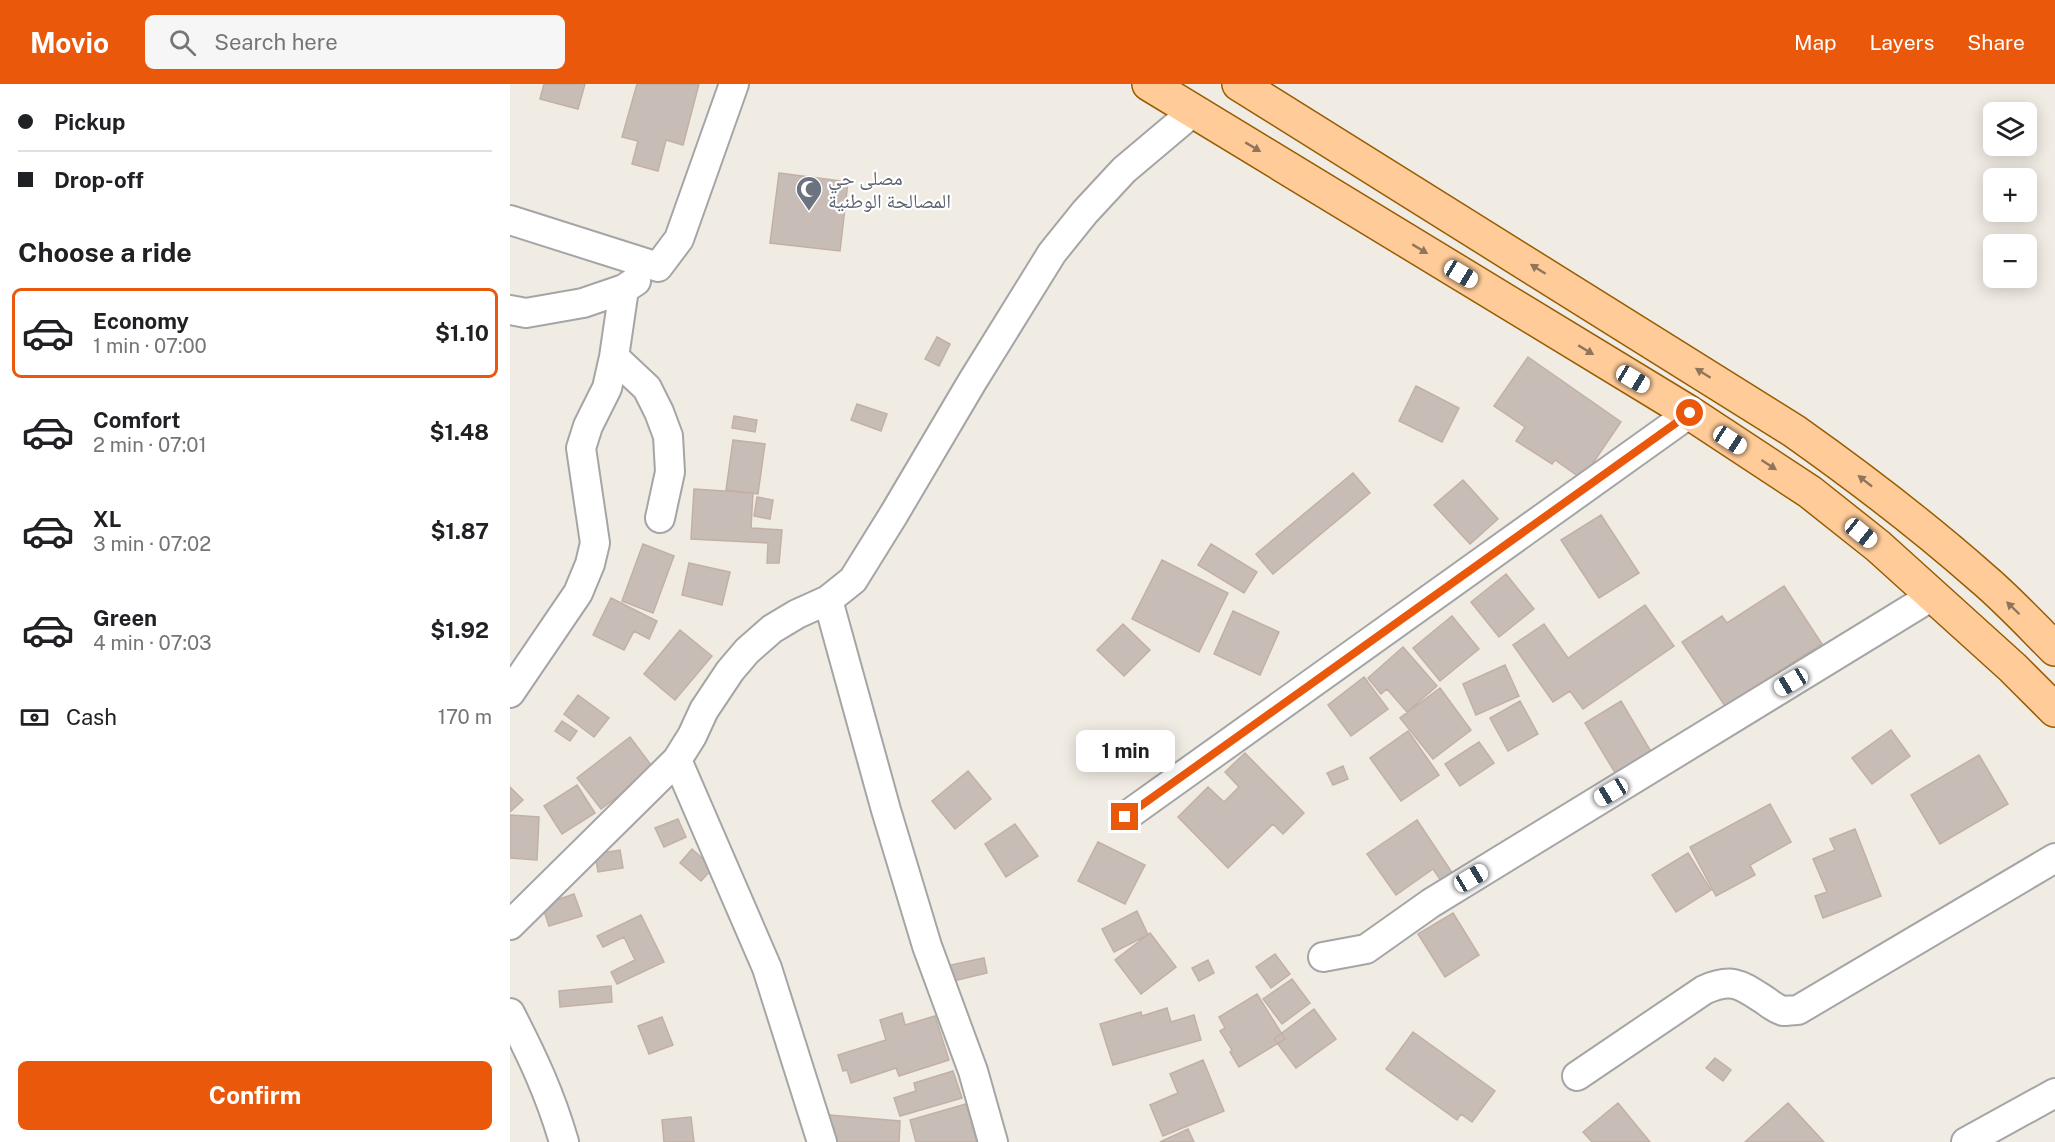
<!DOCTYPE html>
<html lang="en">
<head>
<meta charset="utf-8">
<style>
  :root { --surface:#fff; --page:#f6f6f6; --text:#202124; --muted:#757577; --line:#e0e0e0; --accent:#ea580c }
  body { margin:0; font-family:"Public Sans","Noto Naskh Arabic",sans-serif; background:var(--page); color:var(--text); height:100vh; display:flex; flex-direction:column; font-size:22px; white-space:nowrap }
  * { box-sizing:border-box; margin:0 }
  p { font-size:20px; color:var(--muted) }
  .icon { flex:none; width:33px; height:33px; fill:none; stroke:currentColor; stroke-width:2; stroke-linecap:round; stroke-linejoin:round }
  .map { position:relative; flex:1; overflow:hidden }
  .details { display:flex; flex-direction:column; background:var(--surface); width:510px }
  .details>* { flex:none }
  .banner { display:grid; align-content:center; height:132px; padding:0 18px; background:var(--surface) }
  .fabs { position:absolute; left:1473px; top:18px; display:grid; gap:12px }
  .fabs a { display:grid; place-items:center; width:54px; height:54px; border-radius:9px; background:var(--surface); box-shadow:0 3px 15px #0003; font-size:30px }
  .end { position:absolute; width:27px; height:27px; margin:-14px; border:8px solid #ea580c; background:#fff; box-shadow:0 0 0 3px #fff }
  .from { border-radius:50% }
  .bubble { position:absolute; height:42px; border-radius:9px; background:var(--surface); box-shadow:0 3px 15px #0003; font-size:20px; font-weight:700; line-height:42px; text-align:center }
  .car { position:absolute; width:18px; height:36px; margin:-18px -9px; border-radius:8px; box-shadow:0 0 4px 2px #0007; background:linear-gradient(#fff 24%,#345 0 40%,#fff 0 76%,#345 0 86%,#fff 0) }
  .banner b { display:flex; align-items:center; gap:21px; height:57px; font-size:22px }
  .banner b+b { border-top:2px solid var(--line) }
  .banner i { width:15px; height:15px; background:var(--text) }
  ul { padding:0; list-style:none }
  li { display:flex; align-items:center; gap:18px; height:90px; margin:0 12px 9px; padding:0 6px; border:3px solid transparent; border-radius:9px }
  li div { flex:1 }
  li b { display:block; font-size:22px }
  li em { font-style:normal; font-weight:700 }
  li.selected { border-color:var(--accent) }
  li>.icon { width:54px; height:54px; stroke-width:1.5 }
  h2 { padding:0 18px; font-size:27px; line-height:72px }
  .pay { display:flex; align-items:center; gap:15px; height:66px; padding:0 18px; font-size:22px }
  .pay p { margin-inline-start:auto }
  .action { display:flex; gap:12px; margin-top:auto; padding:12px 18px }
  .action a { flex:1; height:69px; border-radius:9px; background:var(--accent); color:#fff; font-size:24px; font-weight:700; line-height:69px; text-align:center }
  header { display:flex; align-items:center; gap:36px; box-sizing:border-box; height:84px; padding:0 30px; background:var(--accent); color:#fff }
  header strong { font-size:28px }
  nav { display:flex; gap:33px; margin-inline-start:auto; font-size:21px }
  .search { width:420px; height:54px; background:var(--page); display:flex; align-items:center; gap:15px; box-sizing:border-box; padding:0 21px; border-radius:9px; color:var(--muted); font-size:22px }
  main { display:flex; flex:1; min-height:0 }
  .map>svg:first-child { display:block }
  .building { fill:#c8bdb6; stroke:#c2b0a5; stroke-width:1.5 }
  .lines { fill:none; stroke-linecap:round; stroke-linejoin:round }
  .minor-casing { stroke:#a5a5a5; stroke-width:32 }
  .major-casing { stroke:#985c00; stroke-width:36 }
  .minor { stroke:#fff; stroke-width:28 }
  .major { stroke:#fc9; stroke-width:33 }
  .oneway { fill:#8e755c }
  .route { stroke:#ea580c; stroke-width:8 }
  .labels { text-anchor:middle; stroke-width:4.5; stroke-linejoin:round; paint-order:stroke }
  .worship-label { font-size:20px; fill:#5b616d; stroke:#fff; text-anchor:start }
</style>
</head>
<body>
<header>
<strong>Movio</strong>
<div class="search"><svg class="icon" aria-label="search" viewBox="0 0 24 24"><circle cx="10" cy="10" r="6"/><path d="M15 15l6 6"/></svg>Search here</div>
<nav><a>Map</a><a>Layers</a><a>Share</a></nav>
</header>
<main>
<section class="details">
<div class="banner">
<b><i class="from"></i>Pickup</b>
<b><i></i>Drop-off</b>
</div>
<h2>Choose a ride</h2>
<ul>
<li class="selected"><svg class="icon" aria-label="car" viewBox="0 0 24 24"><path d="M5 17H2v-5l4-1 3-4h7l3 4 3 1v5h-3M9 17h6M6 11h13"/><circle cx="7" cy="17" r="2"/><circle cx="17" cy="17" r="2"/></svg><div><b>Economy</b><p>1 min · 07:00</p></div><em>$1.10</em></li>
<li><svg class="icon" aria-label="car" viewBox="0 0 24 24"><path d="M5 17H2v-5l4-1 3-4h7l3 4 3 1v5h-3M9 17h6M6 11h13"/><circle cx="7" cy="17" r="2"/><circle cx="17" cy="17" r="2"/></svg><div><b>Comfort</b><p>2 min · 07:01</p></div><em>$1.48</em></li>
<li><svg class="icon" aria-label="car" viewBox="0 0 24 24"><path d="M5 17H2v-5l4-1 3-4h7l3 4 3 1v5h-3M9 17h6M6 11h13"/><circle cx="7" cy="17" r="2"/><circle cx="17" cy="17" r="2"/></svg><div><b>XL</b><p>3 min · 07:02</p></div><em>$1.87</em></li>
<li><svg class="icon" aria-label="car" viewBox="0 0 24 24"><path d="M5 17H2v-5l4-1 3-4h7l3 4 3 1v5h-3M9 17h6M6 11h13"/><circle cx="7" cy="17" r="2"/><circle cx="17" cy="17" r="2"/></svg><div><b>Green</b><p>4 min · 07:03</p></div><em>$1.92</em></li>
</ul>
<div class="pay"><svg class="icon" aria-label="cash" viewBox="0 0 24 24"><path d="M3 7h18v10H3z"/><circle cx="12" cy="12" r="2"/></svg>Cash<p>170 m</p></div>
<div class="action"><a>Confirm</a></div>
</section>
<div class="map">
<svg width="1545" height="1058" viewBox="0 0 1545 1058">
  <rect width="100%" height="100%" fill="#f0ebe3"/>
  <path class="building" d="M34,0h41l-7,25 -38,-10z
    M127,0h62l-16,61 -17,-5 -8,31 -26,-7 6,-23 -16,-4z
    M269,89l69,9 -8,69 -70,-8z
    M427,253l13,7 -11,22 -14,-7z
    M1018,273l93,65 -39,57 -27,-19 -3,4 -36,-23 9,-14 -31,-21z
    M906,302l43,22 -17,34 -43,-21z
    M347,320l30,10 -6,17 -30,-11z
    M224,332l23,4 -2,12 -23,-4z
    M223,356l32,4 -7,50 -32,-4z
    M843,389l17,20 -97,81 -17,-20z
    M953,396l35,39 -28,25 -36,-39z
    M184,405l59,4 -2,35 31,2 -3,33h-12l1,-20 -77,-4z
    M247,413l16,3 -3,19 -16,-3z
    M1091,431l38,58 -40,25 -38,-58z
    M133,460l31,12 -21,57 -31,-12z
    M701,460l46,28 -13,21 -46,-28z
    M652,476l66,33 -29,59 -67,-33z
    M179,479l41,9 -8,33 -40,-10z
    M996,490l28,35 -35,28 -28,-35z
    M1274,502l38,58 -97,62 -43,-64 40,-26 5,7z
    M101,514l46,23 -8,18 -15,-8 -10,19 -31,-15z
    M1135,521l29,41 -91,63 -13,-18 -17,11 -40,-57 31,-21 24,34z
    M723,527l46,21 -19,43 -46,-21z
    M942,532l27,33 -39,32 -27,-33z
    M613,540l27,26 -26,26 -27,-26z
    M170,546l32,26 -37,44 -31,-26z
    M893,563l34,39 -30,26 -20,-23 -6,5 -13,-16z
    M995,581l14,31 -43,19 -13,-31z
    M854,593l24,32 -37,27 -23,-31z
    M930,604l31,42 -38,29 -33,-41z
    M68,611l31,23 -15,19 -30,-23z
    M1010,617l18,33 -30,17 -18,-33z
    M1111,617l32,54 -36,21 -32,-53z
    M52,637l15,10 -7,10 -15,-10z
    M1381,646l19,26 -38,28 -20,-26z
    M898,647l31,44 -38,26 -31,-43z
    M120,653l24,32 -53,40 -24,-31z
    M969,658l15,21 -34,23 -15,-22z
    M735,669l59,60 -21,21 -10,-10 -45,44 -50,-51 30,-30 16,15 15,-15 -14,-15z
    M1469,671l29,49 -68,40 -29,-49z
    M833,682l5,13 -15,6 -6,-12z
    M458,687l23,28 -36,30 -23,-28z
    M67,701l18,28 -33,21 -18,-28z
    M0,703l13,13 -13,12z
    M1260,720l21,38 -41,23 5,10 -39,21 -26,-49z
    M0,731l29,2 -2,43 -27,-2z
    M168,735l8,18 -22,10 -9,-19z
    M907,736l38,57 -11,8 -11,-16 -37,26 -29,-41z
    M505,740l23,32 -32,21 -21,-33z
    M1345,745l26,67 -58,22 -8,-22 12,-4 -14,-33 22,-9 -5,-11z
    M588,758l47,23 -20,39 -47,-23z
    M182,765l21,19 -12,13 -21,-18z
    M110,766l3,18 -25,4 -3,-18z
    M1178,769l23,37 -35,22 -24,-37z
    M64,810l8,22 -33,10 -7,-21z
    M627,827l11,24 -34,17 -12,-23z
    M943,829l26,42 -34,22 -27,-43z
    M131,831l23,47 -47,22 -6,-12 24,-12 -11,-23 -21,10 -6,-11z
    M640,849l26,34 -35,27 -26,-34z
    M765,870l15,20 -19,14 -15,-21z
    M474,874l3,15 -38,9 -3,-16z
    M698,876l6,13 -15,8 -7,-13z
    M782,895l18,24 -28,21 -19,-25z
    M101,902l1,16 -52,5 -1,-16z
    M747,910l28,45 -46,28 -9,-15 2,-2 -12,-19 5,-3 -6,-11z
    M657,924l4,14 23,-7 7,25 -88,25 -13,-41 41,-12 1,4z
    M804,925l22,30 -40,29 -22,-29z
    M392,929l3,12 30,-9 14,44 -50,16 -3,-8 -45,15 -4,-13 -4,1 -5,-16 48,-15 -6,-20z
    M152,933l11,28 -24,9 -11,-28z
    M903,948l82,59 -23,31 -11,-8 -4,6 -71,-51z
    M1205,974l16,12 -8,11 -17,-13z
    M693,976l21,51 -61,25 -13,-31 28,-12 -8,-19z
    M443,987l9,27 -62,18 -6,-18 22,-7 -2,-8z
    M1108,1019l32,39h-58l-9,-10z
    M1278,1019l36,39h-79z
    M456,1020l11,38h-61l-6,-22z
    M319,1031l71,6 -1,21h-73z
    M181,1033l3,25h-30l-2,-22z
    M678,1045l6,13h-34z"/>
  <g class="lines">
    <g class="minor-casing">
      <path id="minor" d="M0,136l148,47 21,-28 55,-155
        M0,226l16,3 57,-10 41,-14 12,-8
        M104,273l33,31 12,24 9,24 2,36 -10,46
        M318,516l58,210 41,136 46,125 20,71
        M0,609l68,-100 12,-29 5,-21 -14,-95 7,-22 19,-38 7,-31 10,-68
        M167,676l90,208 55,174
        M615,733l565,-404
        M0,841l167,-165 15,-24 12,-26 26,-39 17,-20 25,-22 25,-15 31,-14 25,-20 41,-66 78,-132 80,-129 33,-41 39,-42 70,-59
        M813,873l43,-8 65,-46 501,-307
        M0,929c23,45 40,81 54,129
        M1067,992l127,-86c29,-13 37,-5 62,11 5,4 11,8 17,10 4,0 10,-1 15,-1l257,-152
        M1456,1058l89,-49"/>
    </g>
    <g class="major-casing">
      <path id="major" d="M639,0l541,329 120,79 68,54 135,122 42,42
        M729,0l555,347c65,46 128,94 188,147 26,22 49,47 73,71"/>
    </g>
    <use href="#minor" class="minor"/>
    <use href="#major" class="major"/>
  </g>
  <defs><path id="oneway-solid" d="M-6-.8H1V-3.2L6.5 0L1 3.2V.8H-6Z" transform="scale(1.5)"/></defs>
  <g class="oneway">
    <use href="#oneway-solid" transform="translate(743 63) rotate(31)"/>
    <use href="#oneway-solid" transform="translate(910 165) rotate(31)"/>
    <use href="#oneway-solid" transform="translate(1028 185) rotate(-148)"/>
    <use href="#oneway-solid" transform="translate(1076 266) rotate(31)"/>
    <use href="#oneway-solid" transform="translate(1193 289) rotate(-148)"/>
    <use href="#oneway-solid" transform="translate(1259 381) rotate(33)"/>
    <use href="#oneway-solid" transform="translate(1355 397) rotate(-142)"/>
    <use href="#oneway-solid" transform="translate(1503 524) rotate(-136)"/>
  </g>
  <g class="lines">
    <path class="route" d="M615,733l565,-404"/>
  </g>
  <defs>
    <g id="mosque-pin" transform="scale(1.35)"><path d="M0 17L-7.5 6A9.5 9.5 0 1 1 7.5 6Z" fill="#6b7280" stroke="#fff"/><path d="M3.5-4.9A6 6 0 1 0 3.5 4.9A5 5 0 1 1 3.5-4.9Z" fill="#fff"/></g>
  </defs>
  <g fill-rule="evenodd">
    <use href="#mosque-pin" x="299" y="105"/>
  </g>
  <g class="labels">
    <g class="worship-label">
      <text x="318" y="101">مصلى حي<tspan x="318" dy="23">المصالحة الوطنية</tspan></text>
    </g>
  </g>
</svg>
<div class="fabs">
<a><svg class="icon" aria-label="layers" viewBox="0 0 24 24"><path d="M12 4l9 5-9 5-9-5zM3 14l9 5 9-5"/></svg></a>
<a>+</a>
<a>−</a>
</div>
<i class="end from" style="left:1180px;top:329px"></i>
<i class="end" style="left:615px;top:733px"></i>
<div class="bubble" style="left:566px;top:646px;width:99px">1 min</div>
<i class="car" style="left:951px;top:190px;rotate:121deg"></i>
<i class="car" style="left:1123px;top:295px;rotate:121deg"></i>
<i class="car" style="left:1220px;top:356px;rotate:123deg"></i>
<i class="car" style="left:1351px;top:449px;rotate:129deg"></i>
<i class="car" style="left:1281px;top:598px;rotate:239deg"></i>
<i class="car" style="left:1101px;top:708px;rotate:239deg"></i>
<i class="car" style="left:961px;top:794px;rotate:59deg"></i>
</div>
</main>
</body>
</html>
